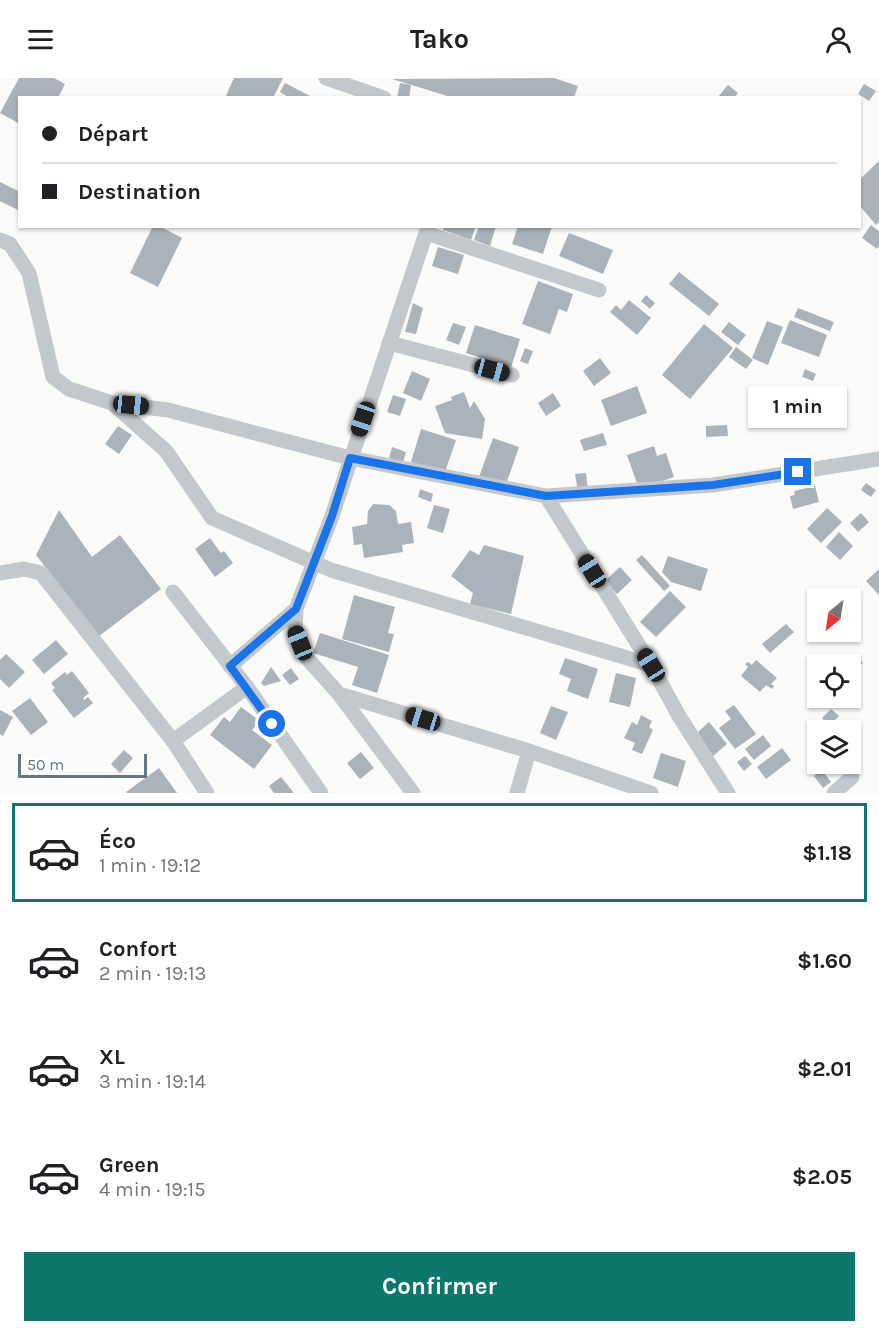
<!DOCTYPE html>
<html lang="fr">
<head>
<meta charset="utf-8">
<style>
  :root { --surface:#fff; --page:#f2f2f2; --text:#202124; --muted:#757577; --line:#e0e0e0; --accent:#0f766e }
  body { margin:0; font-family:Karla,sans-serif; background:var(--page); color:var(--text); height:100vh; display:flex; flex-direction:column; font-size:22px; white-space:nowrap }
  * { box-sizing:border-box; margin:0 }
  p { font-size:20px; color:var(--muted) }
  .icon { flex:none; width:33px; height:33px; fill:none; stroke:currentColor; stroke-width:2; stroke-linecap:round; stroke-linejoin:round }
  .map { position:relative; height:715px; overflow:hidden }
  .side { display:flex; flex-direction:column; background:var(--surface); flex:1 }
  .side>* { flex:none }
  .top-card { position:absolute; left:18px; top:18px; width:843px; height:132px; border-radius:0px; box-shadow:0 2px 4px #0004; display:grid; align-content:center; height:132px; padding:0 24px; background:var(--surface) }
  .needle { width:39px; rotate:210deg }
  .fabs { position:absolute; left:807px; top:510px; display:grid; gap:12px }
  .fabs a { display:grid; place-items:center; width:54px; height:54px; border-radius:0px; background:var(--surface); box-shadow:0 2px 4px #0004; font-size:30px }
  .scale { position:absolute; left:18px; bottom:15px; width:129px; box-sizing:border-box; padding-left:6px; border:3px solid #657683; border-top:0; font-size:16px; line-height:21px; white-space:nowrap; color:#657683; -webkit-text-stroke:4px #fff; paint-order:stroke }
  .end { position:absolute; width:27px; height:27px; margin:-14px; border:8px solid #1a73e8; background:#fff; box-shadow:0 0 0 3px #fff }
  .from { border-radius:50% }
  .bubble { position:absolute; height:42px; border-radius:0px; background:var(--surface); box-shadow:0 2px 4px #0004; font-size:20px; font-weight:700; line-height:42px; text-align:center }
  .car { position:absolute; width:18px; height:36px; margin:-18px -9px; border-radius:8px; box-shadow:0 0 4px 2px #0007; background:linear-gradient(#222 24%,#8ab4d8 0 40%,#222 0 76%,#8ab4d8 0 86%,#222 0) }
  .top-card b { display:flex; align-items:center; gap:21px; height:57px; font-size:22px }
  .top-card b+b { border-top:2px solid var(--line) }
  .top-card i { width:15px; height:15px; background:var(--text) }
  ul { padding:10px 0 0; list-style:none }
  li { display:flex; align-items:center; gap:18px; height:99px; margin:0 12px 9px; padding:0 12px; border:3px solid transparent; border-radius:0px }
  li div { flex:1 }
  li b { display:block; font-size:22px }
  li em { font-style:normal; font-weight:700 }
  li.selected { border-color:var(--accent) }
  li>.icon { width:54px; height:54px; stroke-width:1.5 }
  .action { display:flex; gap:12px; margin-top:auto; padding:12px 24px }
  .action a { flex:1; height:69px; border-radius:0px; background:var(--accent); color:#fff; font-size:24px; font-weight:700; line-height:69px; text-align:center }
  header { display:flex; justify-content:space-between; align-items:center; height:78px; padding:0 24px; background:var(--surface); font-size:27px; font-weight:700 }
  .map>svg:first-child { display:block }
  .building { fill:#aab3b9 }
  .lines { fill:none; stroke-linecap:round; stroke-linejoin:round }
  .minor { stroke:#c3c8cc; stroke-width:15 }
  .route { stroke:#1a73e8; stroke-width:8 }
</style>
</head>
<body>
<header><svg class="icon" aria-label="menu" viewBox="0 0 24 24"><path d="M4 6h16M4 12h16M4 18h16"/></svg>Tako<svg class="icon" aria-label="person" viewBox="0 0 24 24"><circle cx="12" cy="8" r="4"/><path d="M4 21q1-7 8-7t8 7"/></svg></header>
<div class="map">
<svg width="879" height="715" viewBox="0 0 879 715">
  <rect width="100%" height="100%" fill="#fafaf8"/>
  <path class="building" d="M19,0h35l11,6 -7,14h-38v26l-20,-11z
    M234,0h49l-10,20h-48z
    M554,0l24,8 -4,12h-120l-62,-19z
    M285,5l29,15h-24l-10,-6z
    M400,5l11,2 -2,13h-12z
    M864,6l12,7 -7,10 -11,-7z
    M728,7l10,8 -4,5h-17z
    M879,83v61l-3,3 -16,-19v-27z
    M0,104l20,10v19l-20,-10z
    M871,147l8,6v15l-2,3 -15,-11z
    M153,148h6l23,12 -24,49 -28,-14z
    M444,148h32l-5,14 -28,-10z
    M479,148h17l-6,20 -16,-6z
    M518,148h34l-9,28 -31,-10z
    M569,155l44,17 -10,24 -44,-18z
    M438,169l26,8 -6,19 -26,-8z
    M679,194l40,32 -10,12 -40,-32z
    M538,203l35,13 -6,18 -8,-3 -9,25 -28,-10z
    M646,217l9,8 -5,6 -9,-8z
    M629,222l22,18 -14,17 -27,-23 6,-7 5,5z
    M413,225l10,5 -7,26 -11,-2z
    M798,230l36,14 -4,9 -36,-14z
    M790,242l37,15 -8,22 -38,-14z
    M767,243l16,6 -15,38 -16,-7z
    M729,244l17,13 -8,10 -17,-13z
    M453,245l13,4 -7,18 -13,-5z
    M704,246l29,24 -43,51 -28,-24z
    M475,247l45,14 -9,29 -45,-15z
    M736,269l17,13 -7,9 -17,-12z
    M525,270l8,3 -5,13 -8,-3z
    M600,280l11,15 -17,13 -11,-15z
    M805,291l11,5 -3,7 -11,-4z
    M412,293l18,8 -9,22 -18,-8z
    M637,308l10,27 -36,13 -10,-26z
    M464,314l6,16 4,-7 11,18 -3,20 -37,-6 -10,-27 17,-6 -1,-3z
    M553,315l8,13 -15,10 -8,-13z
    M393,317l13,4 -6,17 -13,-4z
    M727,347l1,11 -22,1v-11z
    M118,348l14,9 -13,19 -14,-10z
    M421,351l35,11 -11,32 -34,-10z
    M603,355l4,12 -23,6 -4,-11z
    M493,360l26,9 -14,40 -26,-10z
    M654,368l3,10 9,-3 8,24 -35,12 -12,-34z
    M392,369l14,5 -3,11 -14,-5z
    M586,395l2,18 -10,1 -3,-18z
    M866,405l10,7 -5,7 -10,-7z
    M815,408l4,16 -26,7 -3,-13 5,-1 -1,-4z
    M420,411l13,5 -2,8 -13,-5z
    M373,426l16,1 7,6 2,13 13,-2 3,21 -12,2 1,7 -39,6 -2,-14 -8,1 -2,-18 15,-3 1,-13z
    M434,427l16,4 -7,24 -16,-5z
    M827,430l15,14 -21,21 -14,-14z
    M59,432l33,47 28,-22 41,54 -62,47 -63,-81z
    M861,435l8,9 -11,10 -8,-9z
    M839,454l14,14 -13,14 -14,-13z
    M210,460l11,15 3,-2 9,12 -18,14 -20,-28z
    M484,467l40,11 -13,58 -41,-10 3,-11 -22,-17 19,-26 9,5z
    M642,477l28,31 -6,5 -28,-31z
    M668,478l40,13 -7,22 -30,-9 -9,-10z
    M620,489l12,13 -15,14 -12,-13z
    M879,491v26l-13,-14z
    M823,511l8,7 -2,2h-11l-2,12 -7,-7z
    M670,513l16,16 -30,30 -16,-15z
    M354,517l41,12 -7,26 6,1 -5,18 -47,-13z
    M786,546l8,8 -24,21 -8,-9z
    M320,555l69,22 -12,38 -25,-8 6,-18 -45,-14z
    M56,562l12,14 -24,20 -12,-14z
    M6,576l19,18 -16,16 -9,-9v-19z
    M855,576l8,9 -13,10v-9h-7z
    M565,580l33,11 -10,30 -21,-8 4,-12 -12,-5z
    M756,582l21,18 -6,6 3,2 -2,3 -6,-4 -6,7 -19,-16 7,-9 -3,-3 3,-2 4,3z
    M271,589l10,14 -17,5 -3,-3z
    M291,590l8,11 -9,6 -8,-10z
    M72,593l17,22 -6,5 1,2 4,-3 5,6 -19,15 -22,-28 3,-2 -4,-5 14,-11 2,3z
    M616,595l20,5 -6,29 -21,-5z
    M818,606v14h12l-8,7 -13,-14z
    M30,620l18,24 -17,13 -19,-24z
    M734,627l22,29 -21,15 -16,-21 12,-9 -6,-8z
    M551,628l17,6 -12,28 -16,-7z
    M241,629l19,14 -8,9 20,15 -18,24 -44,-34 14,-18 6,5z
    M831,631l8,7 -10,10 -7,-8z
    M0,632l13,7 -10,19 -3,-2z
    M641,637l11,6 -3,6 4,3 -11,24 -10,-4 3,-7 -11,-5 8,-16 5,3z
    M709,644l18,22 -15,13 -14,-25z
    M763,657l8,11 -17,14 -9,-11z
    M782,670l9,12 -25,19 -9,-12z
    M124,672l9,8 -13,15 -9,-9z
    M361,674l13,16 -14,11 -13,-16z
    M661,675l25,8 -8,26 -25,-9z
    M745,678l7,8 -8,7 -7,-9z
    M159,690l18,25h-50l-1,-1z
    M822,692l9,12 -8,6 -9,-12z
    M281,699l13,16h-20l-5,-7z"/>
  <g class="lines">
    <path class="minor" d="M326,0l58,20
      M0,162l10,4 19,29 24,104 16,12 43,14 56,7 182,48 196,38 105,169
      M389,265l123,32
      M112,325l54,48 46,67 119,52 320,95 28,51 49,77
      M546,418l167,-11 166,-26
      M0,495l24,-4 17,4 132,168 34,52
      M173,514l74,95
      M230,588l66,-57
      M339,616l190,57 122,42
      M173,663l74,-54 74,106
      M413,715l-74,-99 -33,-37 -11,-27 1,-21 36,-93 94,-283 173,57
      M517,715l12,-42
      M834,715l18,-16"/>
  </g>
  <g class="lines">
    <path class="route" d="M272,646l-42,-58 66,-57 36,-93 18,-58 196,38 167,-11 85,-13"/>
  </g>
</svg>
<div class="fabs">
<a><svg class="needle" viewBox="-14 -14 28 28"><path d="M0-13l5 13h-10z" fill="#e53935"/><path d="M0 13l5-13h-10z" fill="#757577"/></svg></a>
<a><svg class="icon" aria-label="locate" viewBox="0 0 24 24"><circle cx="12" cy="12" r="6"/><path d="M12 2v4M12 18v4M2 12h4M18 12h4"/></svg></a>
<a><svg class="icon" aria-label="layers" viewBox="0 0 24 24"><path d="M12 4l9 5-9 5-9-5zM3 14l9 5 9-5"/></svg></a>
</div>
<div class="scale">50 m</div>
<i class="end from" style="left:272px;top:646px"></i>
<i class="end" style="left:798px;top:394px"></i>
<div class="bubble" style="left:748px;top:308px;width:99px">1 min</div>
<i class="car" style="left:492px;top:292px;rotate:105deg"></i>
<i class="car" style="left:131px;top:327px;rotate:96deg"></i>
<i class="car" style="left:363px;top:341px;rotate:199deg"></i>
<i class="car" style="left:592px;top:493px;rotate:328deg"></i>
<i class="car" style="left:300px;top:565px;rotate:338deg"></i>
<i class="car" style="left:651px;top:587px;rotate:328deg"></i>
<i class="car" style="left:423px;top:641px;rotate:287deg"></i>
<div class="top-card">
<b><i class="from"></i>Départ</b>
<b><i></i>Destination</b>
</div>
</div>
<section class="side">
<ul>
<li class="selected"><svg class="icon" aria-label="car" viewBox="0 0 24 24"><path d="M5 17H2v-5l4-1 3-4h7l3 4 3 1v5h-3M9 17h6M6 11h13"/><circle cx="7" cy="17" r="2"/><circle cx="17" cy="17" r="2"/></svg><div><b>Éco</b><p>1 min · 19:12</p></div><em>$1.18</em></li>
<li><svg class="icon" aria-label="car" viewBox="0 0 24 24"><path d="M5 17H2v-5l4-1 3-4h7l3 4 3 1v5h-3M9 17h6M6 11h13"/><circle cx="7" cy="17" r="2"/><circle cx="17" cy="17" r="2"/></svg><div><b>Confort</b><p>2 min · 19:13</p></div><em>$1.60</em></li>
<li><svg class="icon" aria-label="car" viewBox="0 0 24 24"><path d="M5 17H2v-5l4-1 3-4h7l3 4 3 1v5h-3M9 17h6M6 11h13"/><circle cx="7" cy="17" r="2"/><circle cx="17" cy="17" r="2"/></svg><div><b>XL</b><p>3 min · 19:14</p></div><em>$2.01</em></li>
<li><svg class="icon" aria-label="car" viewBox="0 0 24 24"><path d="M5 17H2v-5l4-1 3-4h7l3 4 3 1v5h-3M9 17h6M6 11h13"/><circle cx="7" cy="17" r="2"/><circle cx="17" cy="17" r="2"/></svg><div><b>Green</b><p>4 min · 19:15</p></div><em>$2.05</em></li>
</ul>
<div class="action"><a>Confirmer</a></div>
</section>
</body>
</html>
